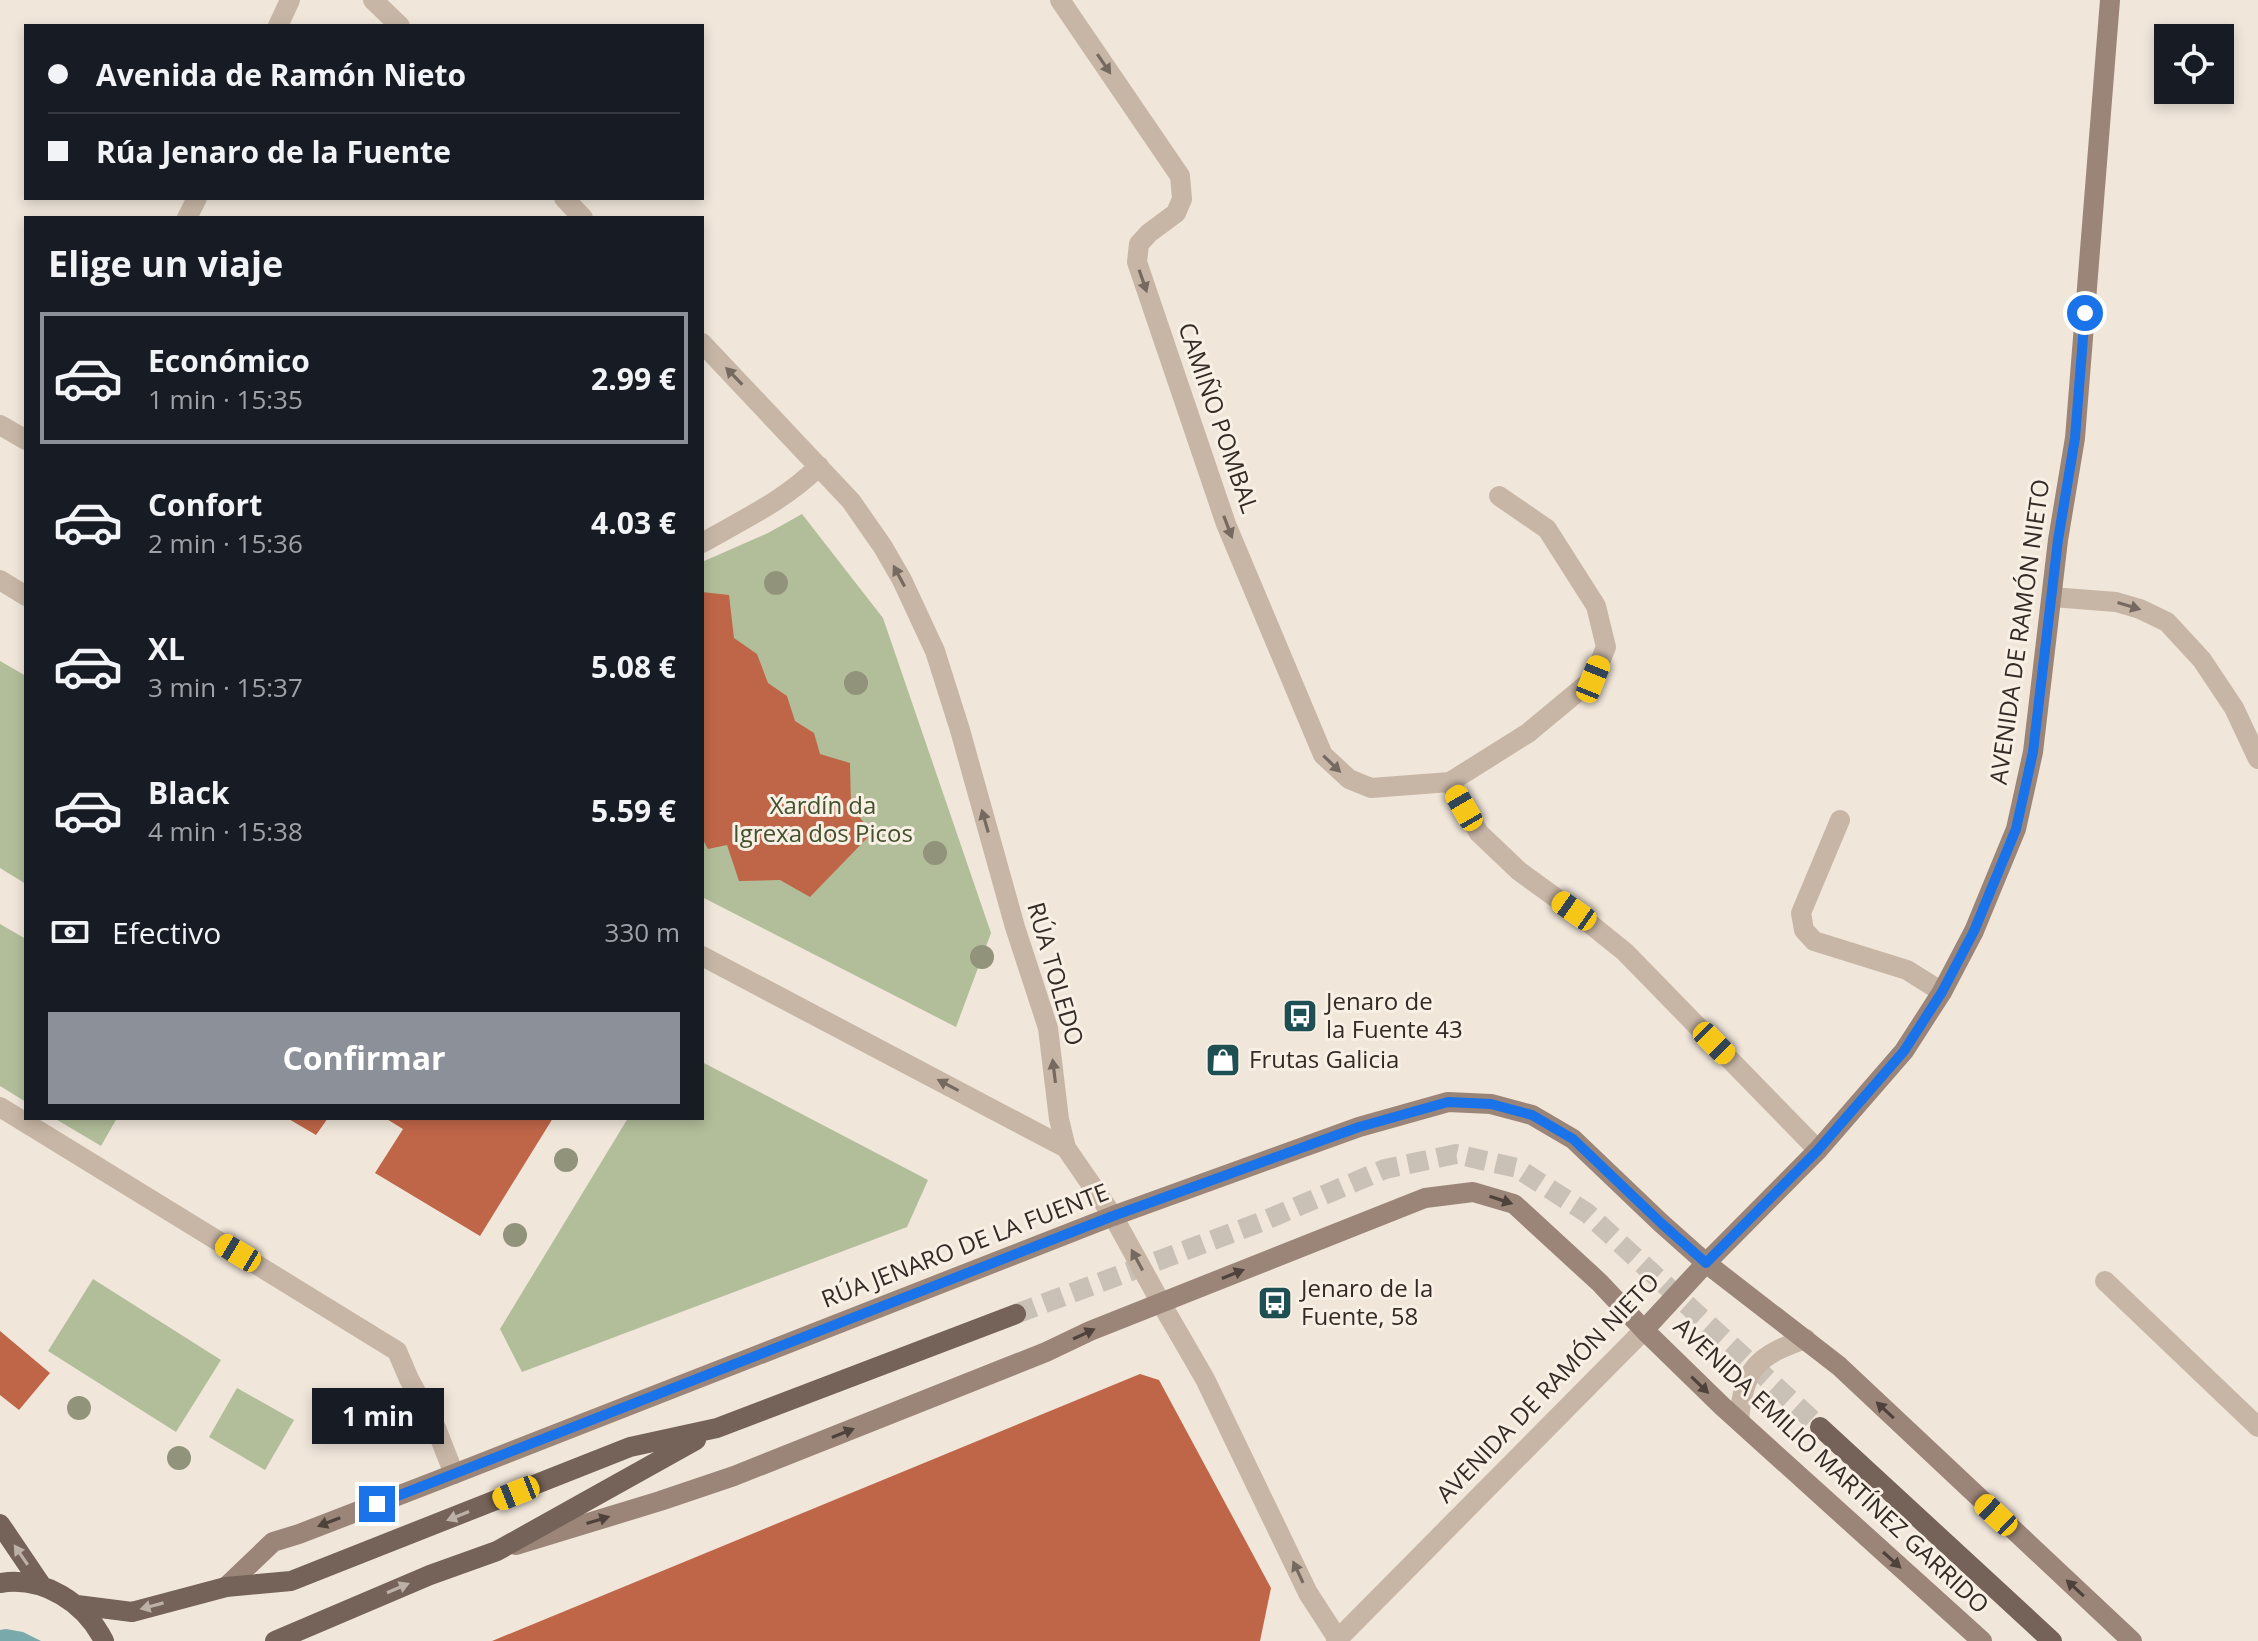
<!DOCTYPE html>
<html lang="es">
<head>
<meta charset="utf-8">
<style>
  :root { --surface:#171b24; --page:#242831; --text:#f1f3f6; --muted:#9ea1a6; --line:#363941; --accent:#8c9099 }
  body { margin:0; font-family:"Open Sans",sans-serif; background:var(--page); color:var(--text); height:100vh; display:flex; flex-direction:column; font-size:30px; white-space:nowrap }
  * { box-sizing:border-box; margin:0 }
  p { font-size:26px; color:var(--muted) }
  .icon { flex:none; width:44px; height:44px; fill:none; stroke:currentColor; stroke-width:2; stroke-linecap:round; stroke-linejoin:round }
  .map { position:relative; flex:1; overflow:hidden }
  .drawer { position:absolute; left:24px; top:216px; width:680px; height:904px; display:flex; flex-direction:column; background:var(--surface); border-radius:0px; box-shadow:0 4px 12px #0003 }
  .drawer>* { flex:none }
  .hud { position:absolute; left:24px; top:24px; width:680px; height:176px; border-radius:0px; box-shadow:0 4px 12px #0003; display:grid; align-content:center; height:176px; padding:0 24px; background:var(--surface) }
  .controls { position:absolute; left:2154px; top:24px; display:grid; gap:16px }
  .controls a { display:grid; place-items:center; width:80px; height:80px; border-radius:0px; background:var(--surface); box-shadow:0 4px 12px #0003; font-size:40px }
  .end { position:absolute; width:36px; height:36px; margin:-18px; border:10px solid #1a73e8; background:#fff; box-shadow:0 0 0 4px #fff }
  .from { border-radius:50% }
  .bubble { position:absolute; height:56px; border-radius:0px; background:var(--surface); box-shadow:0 4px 12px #0003; font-size:26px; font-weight:700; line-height:56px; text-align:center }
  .car { position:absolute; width:24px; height:48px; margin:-24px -12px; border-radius:10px; box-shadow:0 0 6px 2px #0007; background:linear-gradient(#f5c518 24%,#345 0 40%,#f5c518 0 76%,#345 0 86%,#f5c518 0) }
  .hud b { display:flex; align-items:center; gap:28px; height:76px; font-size:30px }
  .hud b+b { border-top:2px solid var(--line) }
  .hud i { width:20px; height:20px; background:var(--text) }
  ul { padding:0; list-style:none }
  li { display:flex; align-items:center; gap:24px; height:132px; margin:0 16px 12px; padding:0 8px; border:4px solid transparent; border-radius:0px }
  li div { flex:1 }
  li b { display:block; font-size:30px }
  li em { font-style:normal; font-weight:700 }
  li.current { border-color:var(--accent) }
  li>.icon { width:72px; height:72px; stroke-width:1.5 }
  h2 { padding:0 24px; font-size:36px; line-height:96px }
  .pay { display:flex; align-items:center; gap:20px; height:88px; padding:0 24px; font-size:30px }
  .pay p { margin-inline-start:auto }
  .primary-button { display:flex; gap:16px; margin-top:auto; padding:16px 24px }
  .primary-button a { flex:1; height:92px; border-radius:0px; background:var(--accent); color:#fff; font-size:32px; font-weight:700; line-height:92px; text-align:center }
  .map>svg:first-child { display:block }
  .green { fill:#b2be9a }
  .water { fill:#7aa9ab }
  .building { fill:#c06648 }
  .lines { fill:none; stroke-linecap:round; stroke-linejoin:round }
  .primary-tunnel { stroke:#cac1b6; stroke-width:20; stroke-dasharray:20 10; stroke-linecap:butt }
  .service { stroke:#c7b6a6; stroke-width:20 }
  .pedestrian { stroke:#c7b6a6; stroke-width:20 }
  .minor { stroke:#c7b6a6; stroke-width:20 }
  .secondary { stroke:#9b8578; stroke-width:20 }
  .primary { stroke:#756258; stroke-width:20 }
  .tree { fill:#91947a }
  .oneway { fill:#766a60 }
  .oneway2 { fill:#4e423b }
  .oneway3 { fill:#bdb0a6 }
  .route { stroke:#1a73e8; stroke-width:10 }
  .labels { text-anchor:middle; stroke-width:6; stroke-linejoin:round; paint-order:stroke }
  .street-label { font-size:24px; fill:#342b27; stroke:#f8f0e5 }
  .park-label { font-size:24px; fill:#43512c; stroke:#f8f0e5 }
  .poi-label { font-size:24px; fill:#342b27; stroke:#f8f0e5; text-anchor:start }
</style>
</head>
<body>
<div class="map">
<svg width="2258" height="1641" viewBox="0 0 2258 1641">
  <rect width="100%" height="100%" fill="#f0e6da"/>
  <path class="green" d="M802,514l81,104 108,315 -35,94 -254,-130v-335l66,-29z
    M0,661l26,15v208l-26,-16z
    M0,924l26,15v163l-26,-16z
    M702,1062l226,118 -21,47 -385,145 -22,-43 128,-211h74z
    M54,1118h63l-16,28z
    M93,1279l128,81 -45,72 -128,-81z
    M237,1388l57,32 -29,50 -56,-33z"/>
  <path class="water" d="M6,1629l17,3 18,9h-41v-11z"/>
  <path class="building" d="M702,592l27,3 5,43 23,16 11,29 19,13 8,25 19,12 6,21 30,9 1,43 21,27 -62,64 -30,-17 -41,1 -12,-36 -19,4 -6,-11z
    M287,1118h41l-12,17z
    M385,1118h168l-73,118 -105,-63 28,-44z
    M0,1331l50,42 -31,37 -19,-15z
    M1140,1374l19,6 112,208 -11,53h-768z"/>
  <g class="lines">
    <path class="primary-tunnel" d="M1016,1314l245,-92 124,-53 71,-15 61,14 70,45 233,214"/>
    <path class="service" d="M1840,820l-39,93 3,17 10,11 93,29 35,22
      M0,1107l397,244 12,28 27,49 18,46
      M2105,1281l153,146
      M1739,1421c4,-52 18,-66 67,-82"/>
    <path class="pedestrian" d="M1336,1641l308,-311"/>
    <path class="minor" d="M373,0l27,26
      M1060,0l120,176 2,23 -6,14 -27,20 -10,11 -2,18 89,262 97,231 26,24 22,9 79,-6 29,51 40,38 55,40 51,41 193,198
      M278,26l12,-26
      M564,198l19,20
      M187,218l10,-20
      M702,343l149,158 32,46 19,33 33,71 25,79 55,197 33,101 11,91 7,29 47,68 48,87 44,76 103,214 31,48
      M0,425l26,15
      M702,543c40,-23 85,-44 117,-77
      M0,580l26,16
      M2052,597l64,5 24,7 27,13 35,38 32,48 24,51
      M1450,782l78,-49 65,-54 13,-32 -10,-41 -49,-77 -48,-33
      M702,956l364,192"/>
    <path class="secondary" d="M1644,1330l62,-67 112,-113 86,-99 38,-59 32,-61 42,-102 17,-77 25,-212 17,-102 35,-438
      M516,1545l144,-44 74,-25 312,-124 44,-21 335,-133 48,-6 41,12 86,79 44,47 78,76 260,235
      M226,1587l47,-45 26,-8 155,-60 659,-258 246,-89 89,-25 43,2 41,11 41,24 88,84 45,40 133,103 293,275"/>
    <path class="primary" d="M1820,1427l232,214
      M0,1524l42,62
      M0,1583c44,-7 85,20 104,58
      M77,1605l55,7 94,-25 65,-6 339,-134 87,-19 299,-114
      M275,1641l155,-66 67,-24 199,-111"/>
  </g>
  <g class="tree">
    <circle cx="776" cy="583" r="12"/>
    <circle cx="856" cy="683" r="12"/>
    <circle cx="935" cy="853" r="12"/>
    <circle cx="982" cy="957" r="12"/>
    <circle cx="566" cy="1160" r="12"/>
    <circle cx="515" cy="1235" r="12"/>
    <circle cx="79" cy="1408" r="12"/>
    <circle cx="179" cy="1458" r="12"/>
  </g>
  <defs><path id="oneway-solid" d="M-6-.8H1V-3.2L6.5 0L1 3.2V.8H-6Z" transform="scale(2)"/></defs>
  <g class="oneway">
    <use href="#oneway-solid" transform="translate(1104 64) rotate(56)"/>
    <use href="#oneway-solid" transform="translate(1143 281) rotate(71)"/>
    <use href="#oneway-solid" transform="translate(734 376) rotate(-134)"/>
    <use href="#oneway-solid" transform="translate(1228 527) rotate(69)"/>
    <use href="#oneway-solid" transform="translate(899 576) rotate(-118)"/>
    <use href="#oneway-solid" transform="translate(2129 606) rotate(17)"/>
    <use href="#oneway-solid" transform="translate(1332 764) rotate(44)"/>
    <use href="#oneway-solid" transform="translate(985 821) rotate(-106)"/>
    <use href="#oneway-solid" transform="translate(1054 1071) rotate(-97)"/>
    <use href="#oneway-solid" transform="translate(948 1085) rotate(-152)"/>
    <use href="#oneway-solid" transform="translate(1137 1260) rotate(-118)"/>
    <use href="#oneway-solid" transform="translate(1298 1572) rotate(-115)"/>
  </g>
  <g class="oneway2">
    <use href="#oneway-solid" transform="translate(1501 1200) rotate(18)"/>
    <use href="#oneway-solid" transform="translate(1233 1274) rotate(-22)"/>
    <use href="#oneway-solid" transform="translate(1084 1334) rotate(-25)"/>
    <use href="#oneway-solid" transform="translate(1700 1385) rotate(44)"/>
    <use href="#oneway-solid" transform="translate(1885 1410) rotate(-137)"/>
    <use href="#oneway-solid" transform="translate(843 1433) rotate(-22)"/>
    <use href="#oneway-solid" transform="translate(598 1520) rotate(-17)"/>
    <use href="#oneway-solid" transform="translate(329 1522) rotate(159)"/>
    <use href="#oneway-solid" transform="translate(1892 1560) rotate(42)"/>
    <use href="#oneway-solid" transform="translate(2075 1588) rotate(-137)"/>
  </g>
  <g class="oneway3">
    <use href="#oneway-solid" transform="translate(458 1516) rotate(158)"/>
    <use href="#oneway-solid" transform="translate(21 1555) rotate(-124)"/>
    <use href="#oneway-solid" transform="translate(398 1588) rotate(-23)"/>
    <use href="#oneway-solid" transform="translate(152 1606) rotate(165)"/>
  </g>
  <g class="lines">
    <path class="route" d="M377,1504l736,-288 246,-89 89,-25 43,2 41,11 41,24 88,84 45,40 112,-113 86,-99 38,-59 32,-61 42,-102 17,-77 25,-212 17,-102 10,-125"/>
  </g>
  <defs>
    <g id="bus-square" transform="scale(1.8)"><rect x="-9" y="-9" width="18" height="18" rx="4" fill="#1e4f53" stroke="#f8f0e5"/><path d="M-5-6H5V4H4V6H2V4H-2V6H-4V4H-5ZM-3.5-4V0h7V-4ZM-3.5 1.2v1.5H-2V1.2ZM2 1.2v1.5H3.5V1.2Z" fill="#fff"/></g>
    <g id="shop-square" transform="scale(1.8)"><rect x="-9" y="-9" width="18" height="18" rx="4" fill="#1e4f53" stroke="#f8f0e5"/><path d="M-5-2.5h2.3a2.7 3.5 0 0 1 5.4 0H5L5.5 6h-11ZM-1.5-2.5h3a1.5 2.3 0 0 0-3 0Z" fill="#fff"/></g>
  </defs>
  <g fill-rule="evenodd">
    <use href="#bus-square" x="1300" y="1016"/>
    <use href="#shop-square" x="1223" y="1060"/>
    <use href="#bus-square" x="1275" y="1303"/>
  </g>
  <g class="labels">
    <g class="street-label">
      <text transform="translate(1218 418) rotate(71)" y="8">CAMIÑO POMBAL</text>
      <text transform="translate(2020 632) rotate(-82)" y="8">AVENIDA DE RAMÓN NIETO</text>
      <text transform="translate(1055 974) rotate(74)" y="8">RÚA TOLEDO</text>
      <text transform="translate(965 1246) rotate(-21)" y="8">RÚA JENARO DE LA FUENTE</text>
      <text transform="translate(1548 1388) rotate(-46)" y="8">AVENIDA DE RAMÓN NIETO</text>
      <text transform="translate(1831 1466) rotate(43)" y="8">AVENIDA EMILIO MARTÍNEZ GARRIDO</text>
    </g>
    <g class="park-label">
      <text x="823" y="814">Xardín da<tspan x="823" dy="28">Igrexa dos Picos</tspan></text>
    </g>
    <g class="poi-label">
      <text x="1326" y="1010">Jenaro de<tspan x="1326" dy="28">la Fuente 43</tspan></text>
      <text x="1249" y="1068">Frutas Galicia</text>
      <text x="1301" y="1297">Jenaro de la<tspan x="1301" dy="28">Fuente, 58</tspan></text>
    </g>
  </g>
</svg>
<div class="controls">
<a><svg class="icon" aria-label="locate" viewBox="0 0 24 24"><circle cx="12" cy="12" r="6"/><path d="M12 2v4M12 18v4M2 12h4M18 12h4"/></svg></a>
</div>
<i class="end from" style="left:2085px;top:313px"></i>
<i class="end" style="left:377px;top:1504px"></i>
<div class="bubble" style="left:312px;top:1388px;width:132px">1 min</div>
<i class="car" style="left:1593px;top:679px;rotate:22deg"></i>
<i class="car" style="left:1464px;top:808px;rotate:330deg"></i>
<i class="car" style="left:1574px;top:911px;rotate:305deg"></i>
<i class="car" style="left:1714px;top:1043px;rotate:135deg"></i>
<i class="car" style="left:238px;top:1253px;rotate:301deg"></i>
<i class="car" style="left:516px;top:1493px;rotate:248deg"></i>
<i class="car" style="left:1996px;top:1515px;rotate:313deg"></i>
<div class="hud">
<b><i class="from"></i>Avenida de Ramón Nieto</b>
<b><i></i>Rúa Jenaro de la Fuente</b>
</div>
<section class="drawer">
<h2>Elige un viaje</h2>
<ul>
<li class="current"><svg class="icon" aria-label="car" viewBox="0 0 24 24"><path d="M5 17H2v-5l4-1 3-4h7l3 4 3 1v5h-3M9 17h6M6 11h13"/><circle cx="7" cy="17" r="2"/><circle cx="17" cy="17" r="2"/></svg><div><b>Económico</b><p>1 min · 15:35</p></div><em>2.99 €</em></li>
<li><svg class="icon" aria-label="car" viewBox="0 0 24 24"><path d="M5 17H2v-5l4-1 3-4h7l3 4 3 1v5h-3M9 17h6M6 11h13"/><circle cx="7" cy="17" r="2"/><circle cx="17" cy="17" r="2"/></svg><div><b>Confort</b><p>2 min · 15:36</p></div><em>4.03 €</em></li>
<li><svg class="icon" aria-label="car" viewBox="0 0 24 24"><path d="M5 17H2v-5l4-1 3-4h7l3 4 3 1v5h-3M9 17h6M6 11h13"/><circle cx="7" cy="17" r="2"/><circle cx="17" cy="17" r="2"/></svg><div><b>XL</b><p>3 min · 15:37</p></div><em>5.08 €</em></li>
<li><svg class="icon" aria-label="car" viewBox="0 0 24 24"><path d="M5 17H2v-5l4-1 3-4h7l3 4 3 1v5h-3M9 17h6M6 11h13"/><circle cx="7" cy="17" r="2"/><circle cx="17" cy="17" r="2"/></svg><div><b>Black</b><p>4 min · 15:38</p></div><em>5.59 €</em></li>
</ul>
<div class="pay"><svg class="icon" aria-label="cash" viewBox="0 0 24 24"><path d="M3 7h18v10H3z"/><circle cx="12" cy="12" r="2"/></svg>Efectivo<p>330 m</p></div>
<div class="primary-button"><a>Confirmar</a></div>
</section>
</div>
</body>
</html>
